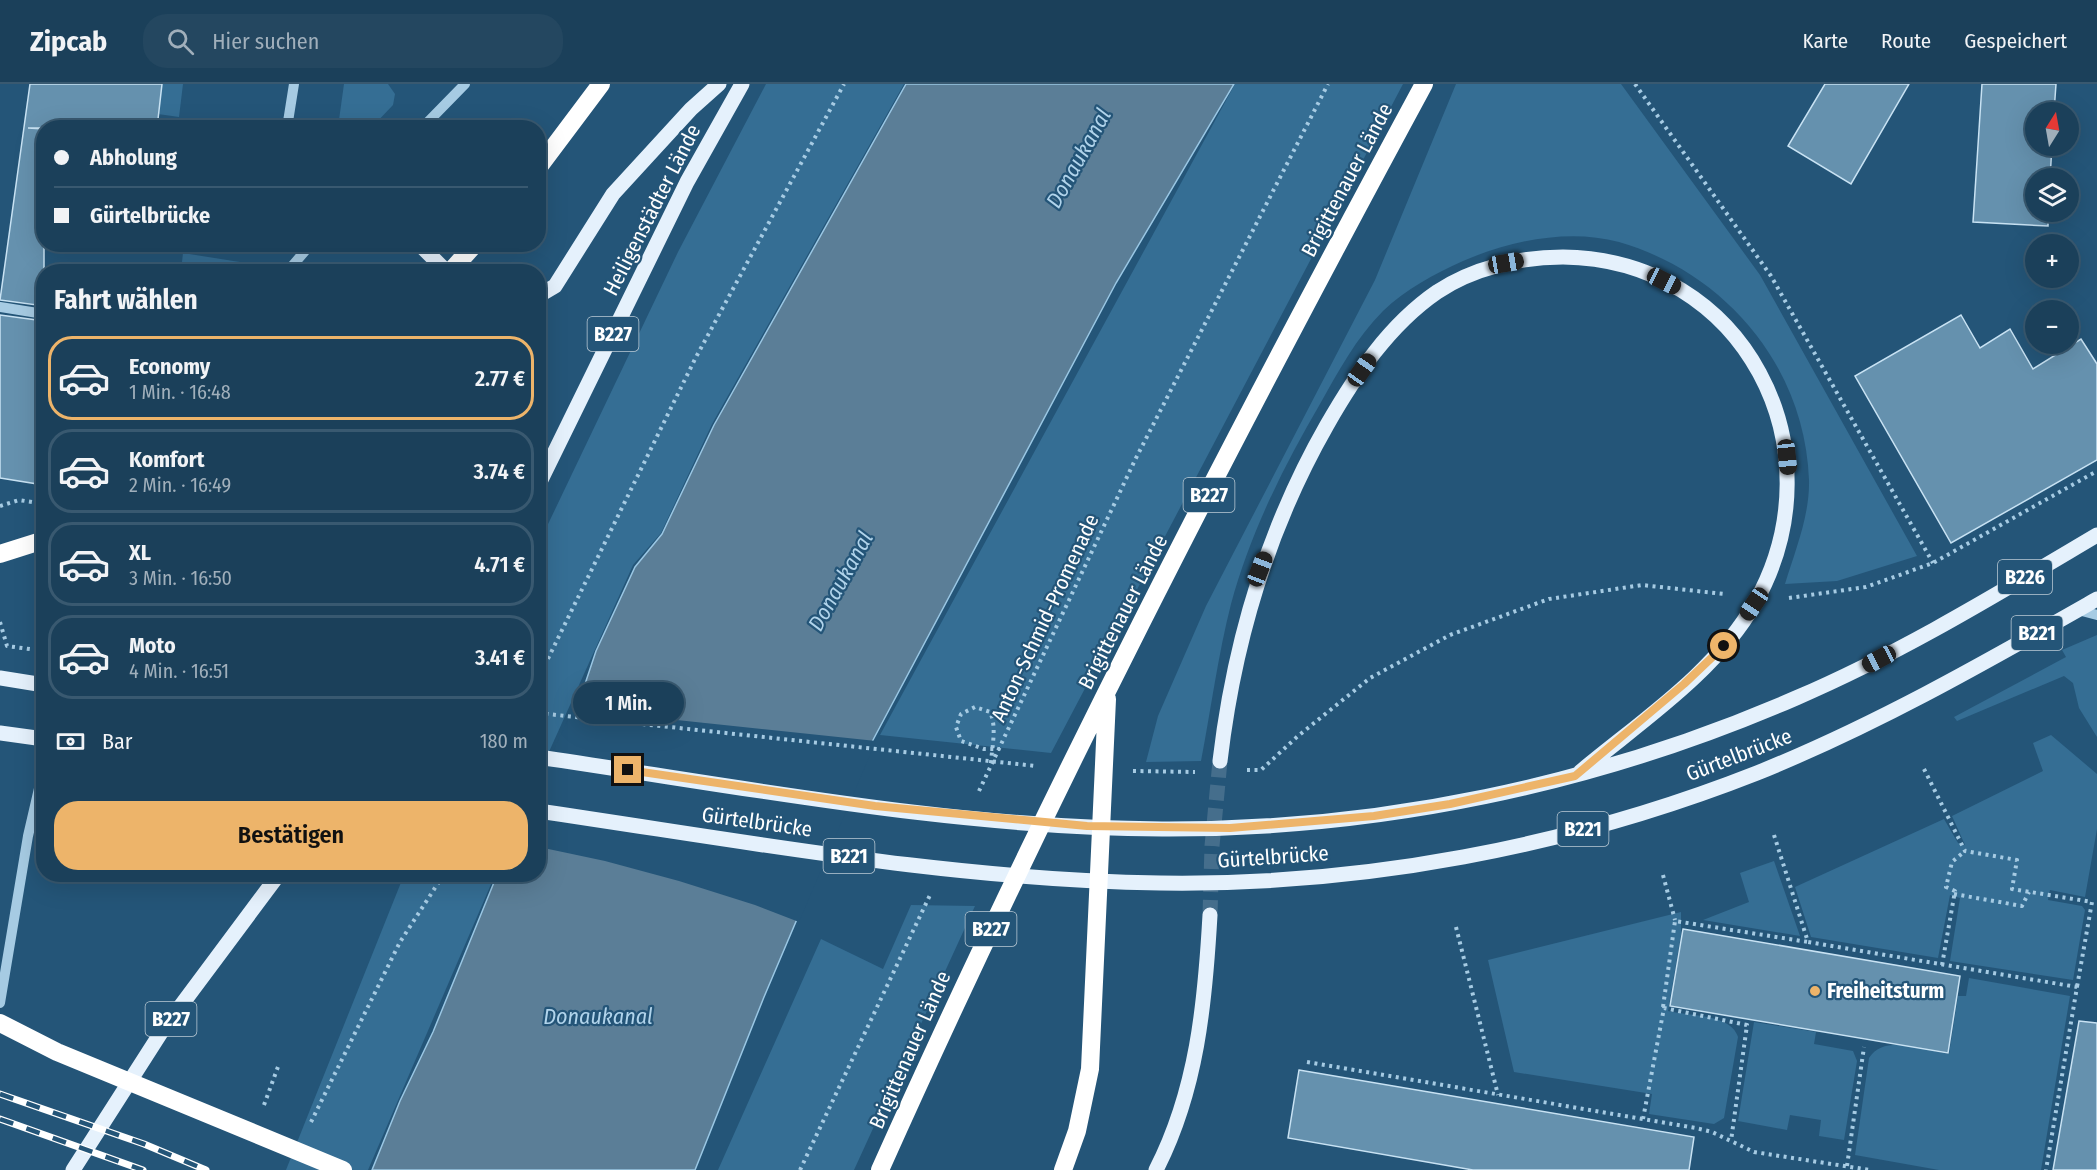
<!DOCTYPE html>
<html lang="de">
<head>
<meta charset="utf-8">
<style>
  :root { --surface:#1b405a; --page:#244760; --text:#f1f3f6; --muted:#a0afbb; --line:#395970; --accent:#edb46a }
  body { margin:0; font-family:"Fira Sans Condensed",sans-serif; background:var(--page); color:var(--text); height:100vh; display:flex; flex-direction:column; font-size:22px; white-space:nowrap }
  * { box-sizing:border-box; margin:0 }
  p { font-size:20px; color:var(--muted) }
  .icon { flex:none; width:33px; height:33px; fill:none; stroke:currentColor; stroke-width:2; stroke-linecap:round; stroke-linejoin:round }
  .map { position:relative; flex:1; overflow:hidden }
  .side { position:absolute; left:36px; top:180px; width:510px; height:618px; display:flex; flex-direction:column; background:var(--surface); border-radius:24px; box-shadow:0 6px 24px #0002,0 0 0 2px var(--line) }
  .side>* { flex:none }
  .top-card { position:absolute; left:36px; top:36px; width:510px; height:132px; border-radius:24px; box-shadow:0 6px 24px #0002,0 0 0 2px var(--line); display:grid; align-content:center; height:132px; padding:0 18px; background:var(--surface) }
  .needle { width:39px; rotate:11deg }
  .tools { position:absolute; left:2025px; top:18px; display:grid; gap:12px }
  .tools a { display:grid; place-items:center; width:54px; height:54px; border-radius:50%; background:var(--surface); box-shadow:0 6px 24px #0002,0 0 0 2px var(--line); font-size:30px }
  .end { position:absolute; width:27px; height:27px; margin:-14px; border:8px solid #edb46a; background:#111; box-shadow:0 0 0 3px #111 }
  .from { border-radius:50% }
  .bubble { position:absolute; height:42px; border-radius:21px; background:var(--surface); box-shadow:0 6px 24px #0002,0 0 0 2px var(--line); font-size:20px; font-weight:600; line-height:42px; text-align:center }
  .car { position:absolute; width:18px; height:36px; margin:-18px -9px; border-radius:8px; box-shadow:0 0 4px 2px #0007; background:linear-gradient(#222 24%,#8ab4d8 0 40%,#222 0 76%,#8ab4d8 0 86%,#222 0) }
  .top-card b { display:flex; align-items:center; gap:21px; height:57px; font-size:22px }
  .top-card b+b { border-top:2px solid var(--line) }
  .top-card i { width:15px; height:15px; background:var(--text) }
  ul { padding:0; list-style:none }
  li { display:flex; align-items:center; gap:18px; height:84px; margin:0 12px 9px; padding:0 6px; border:3px solid var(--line); border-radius:24px }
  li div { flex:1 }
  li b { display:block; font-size:22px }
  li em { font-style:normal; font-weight:600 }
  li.on { border-color:var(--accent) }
  li>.icon { width:54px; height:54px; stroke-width:1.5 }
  h2 { padding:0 18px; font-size:27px; line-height:72px }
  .pay { display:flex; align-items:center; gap:15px; height:66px; padding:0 18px; font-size:22px }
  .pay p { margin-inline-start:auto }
  .cta { display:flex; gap:12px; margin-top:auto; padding:12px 18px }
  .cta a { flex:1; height:69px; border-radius:24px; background:var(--accent); color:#111; font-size:24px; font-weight:600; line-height:69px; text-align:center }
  header { display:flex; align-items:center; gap:36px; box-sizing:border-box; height:84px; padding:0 30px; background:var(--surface); border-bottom:2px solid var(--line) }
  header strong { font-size:28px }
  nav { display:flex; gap:33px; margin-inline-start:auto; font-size:21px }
  .search { width:420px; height:54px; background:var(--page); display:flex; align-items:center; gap:15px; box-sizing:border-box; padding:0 21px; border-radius:24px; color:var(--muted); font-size:22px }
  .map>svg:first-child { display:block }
  .green { fill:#356e94 }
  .water { fill:#5b7e97; stroke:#9ac7e4; stroke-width:1.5 }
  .pier { fill:#245578 }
  .building { fill:#6591ae; stroke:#c8e2f3; stroke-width:1.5 }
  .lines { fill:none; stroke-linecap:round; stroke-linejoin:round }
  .major-tunnel { stroke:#456e8c; stroke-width:15; stroke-dasharray:15 8; stroke-linecap:butt }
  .path { stroke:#a6cbe3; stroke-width:4; stroke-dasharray:3 4.5; stroke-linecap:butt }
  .minor { stroke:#a6cbe3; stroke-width:10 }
  .major { stroke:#e5f1fc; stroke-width:15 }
  .highway { stroke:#fff; stroke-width:18 }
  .rail-casing { stroke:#fff; stroke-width:7 }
  .rail { stroke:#245578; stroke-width:4.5; stroke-dasharray:14; stroke-linecap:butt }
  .route { stroke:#edb46a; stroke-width:8 }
  .poi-dot { fill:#edb46a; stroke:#245578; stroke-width:2 }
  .labels { text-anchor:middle; stroke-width:4.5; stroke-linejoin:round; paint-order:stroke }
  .shield { fill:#245578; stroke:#bdccd6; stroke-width:1.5 }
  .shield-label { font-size:20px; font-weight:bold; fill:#fff }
  .street-label { font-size:21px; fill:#fff; stroke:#245578 }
  .poi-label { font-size:21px; font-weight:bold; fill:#fff; stroke:#245578; text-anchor:start }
  .water-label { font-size:22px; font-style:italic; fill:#b1d4eb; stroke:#245578 }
</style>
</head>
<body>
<header>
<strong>Zipcab</strong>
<div class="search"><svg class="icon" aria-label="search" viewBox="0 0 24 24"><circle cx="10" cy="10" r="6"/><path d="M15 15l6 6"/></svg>Hier suchen</div>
<nav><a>Karte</a><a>Route</a><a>Gespeichert</a></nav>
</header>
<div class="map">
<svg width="2097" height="1086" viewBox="0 0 2097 1086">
  <rect width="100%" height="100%" fill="#245578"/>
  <path class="green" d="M162,0h21l-4,33 -21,-3z
    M344,0h44l7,10 -2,11 -21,22h-34z
    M766,0h138l-192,340 -51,109 -28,32 -94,209v-231l139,-291z
    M1235,0h168l-352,669 -171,-18z
    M1456,0h165l139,191 157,281 -80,25 -52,3c10,-33 25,-69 24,-104 -4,-113 -83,-207 -190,-238 -51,-14 -110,-1 -156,19 -29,13 -57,28 -80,50 -27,27 -45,61 -63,93 -37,63 -70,130 -89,200 -13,51 -20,105 -30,157l-55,1 12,-46 48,-110 169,-326z
    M183,169l63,10 -7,8h-58z
    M2097,551v102l-18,-29 -6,-25 -9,-7 -107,45 -3,-4 112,-60 -4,-7z
    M2051,651l46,39v55l-12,68 -35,-7 -2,10 34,6 3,4 -12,70 -123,-19 10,-63 -10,-3 -12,63 -127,-21 -16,-50 149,-68 14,24 7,2 -13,-29 91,-45 -10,-28z
    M1774,777l26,75 -97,-16 46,-18 -9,-29z
    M404,791h91l-127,295h-82z
    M911,821l64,1 -121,264h-136l103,-231 62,30z
    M1681,828v23l-13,76c21,5 63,3 70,26l-14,81 -10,6 -65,-10 3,-20 -138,-22 -26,-112z
    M1969,894l101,18 -29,174h-102l-84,-15 14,-97c15,-25 56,-8 80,-4l9,-58h8z
    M1754,938l62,10 -2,12 39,7 4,10 -13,79 -25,-4 2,-16 -31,-5 -3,15 -49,-9z"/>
  <path class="water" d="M906,0h328l-118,199 -243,457 -109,257 -69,173h-323l28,-69 33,-69 64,-157 41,-1 1,-84 35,-73 22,-66 39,-84 27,-33 52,-109z"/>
  <path class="pier" d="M573,625l303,32 -77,181 -44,-17 -76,-24 -74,-20 -66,-14 -1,-64z"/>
  <path class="building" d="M30,0h132l-5,44h-129l16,1v177l-44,-6z
    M1825,0h84l-58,100 -63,-38z
    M1982,0h74l-2,28h-18v34h16l-2,32h-14v34h12v14l-75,-4z
    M0,231l44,6v164l-44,-7z
    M1961,231l19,33 30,-19 23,40 48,-30 16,25v96l-146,83 -96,-167z
    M1683,845l277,47 -12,77 -278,-47z
    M2079,937l18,2v147h-44z
    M1299,986l395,67 -5,33h-216l-185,-32z"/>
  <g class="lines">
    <path class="major-tunnel" d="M1210,831l2,-69 8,-85"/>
    <path class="path" d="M1635,0l136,192 162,287
      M0,422l19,-6 25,4
      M1789,514l77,-11 67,-24 164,-92
      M0,538l7,24 37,5
      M538,595l157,-320 149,-275
      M538,629l498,53
      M991,679c1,-17 6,-36 -1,-51l-15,-5 -14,7 -5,13 5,14 23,8h16
      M1924,685l41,82 52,9 -5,29 80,13 -15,85
      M1247,686h14l37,-34 72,-58 80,-43 99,-36 93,-14 82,9
      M1133,687l62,1
      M979,707l156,-331 193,-376
      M1774,751l34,107 269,45 -31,183
      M1663,791l12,45
      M1954,810l68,12 7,-14
      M1456,843l42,168
      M1942,881l13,-74 -9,-4 6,-25 13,-11
      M1663,923l12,-86 133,21
      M1307,978l389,66 16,4 42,20 116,18
      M264,1021l15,-41
      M1643,1035l21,-111 83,17 -16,116
      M311,1038l89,-180 44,-68
      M1847,1082l17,-119
      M800,1086l130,-275"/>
    <path class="minor" d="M287,44l7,-44
      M422,44l43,-44
      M287,188l24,-28
      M0,223l44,7
      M2078,526l19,5
      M0,919l28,-167 16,-69"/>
    <path class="major" d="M419,160l28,28
      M538,212l17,-10 58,-92 78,-85 28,-25
      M538,402l149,-304 55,-98
      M0,594l44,7
      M0,649l44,6
      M538,673c206,30 415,71 624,72 218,1 434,-44 634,-131 105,-45 203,-105 301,-163
      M1220,677c14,-119 47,-231 107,-336 28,-49 62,-100 110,-133 36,-24 83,-35 126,-35 181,2 279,192 192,346 -40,70 -114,118 -175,169
      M538,727c206,30 414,69 622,72 202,3 409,-36 597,-110 119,-48 229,-111 340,-174
      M73,1086l89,-139 117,-157
      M1156,1086c41,-80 49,-166 54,-255"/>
    <path class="highway" d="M538,84l63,-84
      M450,188l25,-28
      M0,470l44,-14
      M0,939l57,29 286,118
      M880,1086c165,-369 352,-731 544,-1086
      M1063,1086l14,-39 13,-62 17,-370"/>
    <g class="rail-casing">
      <path id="rail" d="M0,1010l144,50 62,26
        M0,1035l143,51"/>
    </g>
    <use href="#rail" class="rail"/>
  </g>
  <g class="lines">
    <path class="route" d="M628,686l247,36 212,20 143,2 144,-12 76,-12 125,-28 109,-92 40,-38"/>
  </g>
  <circle class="poi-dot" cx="1815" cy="907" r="6"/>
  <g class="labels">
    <g class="shield">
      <rect x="587.5" y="233" width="51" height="34" rx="4.5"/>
      <rect x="1183.5" y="394" width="51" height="34" rx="4.5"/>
      <rect x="1998" y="476" width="54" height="34" rx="4.5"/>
      <rect x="2011.5" y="532" width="51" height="34" rx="4.5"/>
      <rect x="1557.5" y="728" width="51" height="34" rx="4.5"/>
      <rect x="823.5" y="755" width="51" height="34" rx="4.5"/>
      <rect x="965.5" y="828" width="51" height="34" rx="4.5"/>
      <rect x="145.5" y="918" width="51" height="34" rx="4.5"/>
    </g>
    <g class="shield-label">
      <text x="613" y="257">B227</text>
      <text x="1209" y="418">B227</text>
      <text x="2025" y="500">B226</text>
      <text x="2037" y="556">B221</text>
      <text x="1583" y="752">B221</text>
      <text x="849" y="779">B221</text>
      <text x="991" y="852">B227</text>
      <text x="171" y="942">B227</text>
    </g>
    <g class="street-label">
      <text transform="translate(1347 96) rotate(-62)" y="7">Brigittenauer Lände</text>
      <text transform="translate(652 126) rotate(-63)" y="7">Heiligenstädter Lände</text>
      <text transform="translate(1123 528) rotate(-63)" y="7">Brigittenauer Lände</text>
      <text transform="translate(1045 534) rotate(-65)" y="7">Anton-Schmid-Promenade</text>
      <text transform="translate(1739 671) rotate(-21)" y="7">Gürtelbrücke</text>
      <text transform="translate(757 738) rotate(8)" y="7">Gürtelbrücke</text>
      <text transform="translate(1273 773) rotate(-4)" y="7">Gürtelbrücke</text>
      <text transform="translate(910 966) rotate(-66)" y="7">Brigittenauer Lände</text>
    </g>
    <g class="poi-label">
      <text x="1827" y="914">Freiheitsturm</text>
    </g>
    <g class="water-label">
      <text transform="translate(1078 74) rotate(-61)" y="8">Donaukanal</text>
      <text transform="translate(840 497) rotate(-61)" y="8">Donaukanal</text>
      <text x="598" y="940">Donaukanal</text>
    </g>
  </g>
</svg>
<div class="tools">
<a><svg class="needle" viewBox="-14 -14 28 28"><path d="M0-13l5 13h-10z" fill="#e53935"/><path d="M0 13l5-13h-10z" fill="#a0afbb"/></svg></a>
<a><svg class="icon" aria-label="layers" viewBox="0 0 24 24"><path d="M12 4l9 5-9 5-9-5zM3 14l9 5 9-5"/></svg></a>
<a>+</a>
<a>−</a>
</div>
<i class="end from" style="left:1724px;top:562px"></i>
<i class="end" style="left:628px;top:686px"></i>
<div class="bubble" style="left:573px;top:598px;width:111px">1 Min.</div>
<i class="car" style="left:1506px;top:179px;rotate:80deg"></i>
<i class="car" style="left:1664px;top:197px;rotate:117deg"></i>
<i class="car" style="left:1362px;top:286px;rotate:35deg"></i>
<i class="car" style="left:1787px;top:373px;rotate:174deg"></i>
<i class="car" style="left:1260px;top:485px;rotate:21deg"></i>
<i class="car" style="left:1754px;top:520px;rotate:214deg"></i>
<i class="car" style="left:1879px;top:575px;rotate:242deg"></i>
<div class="top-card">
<b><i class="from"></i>Abholung</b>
<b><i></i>Gürtelbrücke</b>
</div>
<section class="side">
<h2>Fahrt wählen</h2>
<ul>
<li class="on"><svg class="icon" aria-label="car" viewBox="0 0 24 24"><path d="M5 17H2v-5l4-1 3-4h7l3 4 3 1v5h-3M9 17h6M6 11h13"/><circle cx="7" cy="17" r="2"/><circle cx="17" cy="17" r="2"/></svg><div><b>Economy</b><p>1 Min. · 16:48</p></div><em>2.77 €</em></li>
<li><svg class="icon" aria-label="car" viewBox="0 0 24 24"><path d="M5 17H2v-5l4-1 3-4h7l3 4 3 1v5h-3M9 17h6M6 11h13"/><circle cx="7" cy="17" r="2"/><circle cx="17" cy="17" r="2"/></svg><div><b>Komfort</b><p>2 Min. · 16:49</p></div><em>3.74 €</em></li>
<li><svg class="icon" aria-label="car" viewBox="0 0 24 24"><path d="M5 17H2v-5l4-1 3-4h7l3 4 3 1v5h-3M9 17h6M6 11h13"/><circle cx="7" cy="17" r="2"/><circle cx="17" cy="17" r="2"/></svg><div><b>XL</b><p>3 Min. · 16:50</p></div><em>4.71 €</em></li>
<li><svg class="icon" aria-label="car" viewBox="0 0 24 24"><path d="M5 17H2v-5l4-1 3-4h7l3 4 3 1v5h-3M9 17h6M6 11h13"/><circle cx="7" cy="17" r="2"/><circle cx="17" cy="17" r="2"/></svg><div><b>Moto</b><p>4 Min. · 16:51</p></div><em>3.41 €</em></li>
</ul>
<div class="pay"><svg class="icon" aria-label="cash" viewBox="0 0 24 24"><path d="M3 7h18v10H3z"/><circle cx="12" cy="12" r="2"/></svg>Bar<p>180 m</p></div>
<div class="cta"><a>Bestätigen</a></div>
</section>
</div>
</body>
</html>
